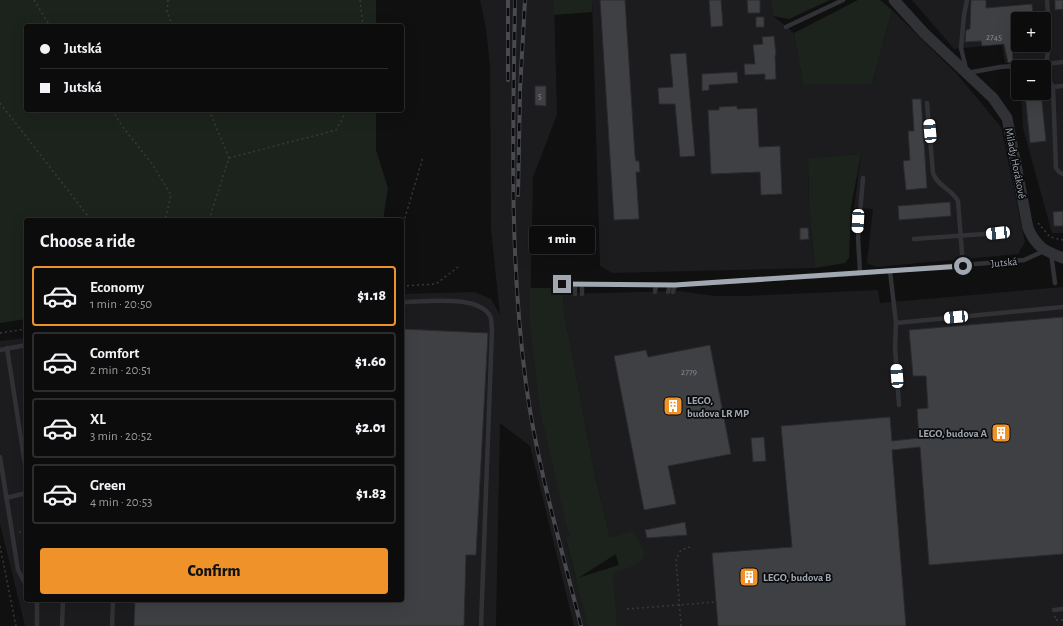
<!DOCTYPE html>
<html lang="en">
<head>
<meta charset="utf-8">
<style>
  :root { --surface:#0c0c0d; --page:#1a1a1b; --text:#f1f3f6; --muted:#9a9b9d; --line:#2c2c2e; --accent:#ef922a }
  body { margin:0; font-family:"Alegreya Sans",sans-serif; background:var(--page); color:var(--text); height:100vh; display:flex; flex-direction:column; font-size:15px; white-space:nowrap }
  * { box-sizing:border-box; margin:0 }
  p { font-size:13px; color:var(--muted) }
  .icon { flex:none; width:22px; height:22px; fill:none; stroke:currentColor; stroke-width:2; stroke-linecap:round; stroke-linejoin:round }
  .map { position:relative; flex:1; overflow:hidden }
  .details { position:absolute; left:24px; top:218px; width:380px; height:384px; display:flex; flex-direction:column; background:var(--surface); border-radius:4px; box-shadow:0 4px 16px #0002,0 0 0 1px var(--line) }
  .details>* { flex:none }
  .guide { position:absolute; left:24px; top:24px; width:380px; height:88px; border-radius:4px; box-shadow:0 4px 16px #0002,0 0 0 1px var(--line); display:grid; align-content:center; height:88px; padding:0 16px; background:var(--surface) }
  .controls { position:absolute; left:1011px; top:12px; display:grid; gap:8px }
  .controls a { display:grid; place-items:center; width:40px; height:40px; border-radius:4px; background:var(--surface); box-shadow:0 4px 16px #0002,0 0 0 1px var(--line); font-size:20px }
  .end { position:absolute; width:18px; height:18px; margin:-9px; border:5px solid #a1a8b2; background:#111; box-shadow:0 0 0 2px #111 }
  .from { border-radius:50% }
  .bubble { position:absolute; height:28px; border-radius:4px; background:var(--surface); box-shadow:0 4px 16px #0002,0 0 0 1px var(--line); font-size:13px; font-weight:800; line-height:28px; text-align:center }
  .car { position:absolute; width:12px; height:24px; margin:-12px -6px; border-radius:5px; box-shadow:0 0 3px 1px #0007; background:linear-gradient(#fff 24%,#345 0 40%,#fff 0 76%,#345 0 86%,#fff 0) }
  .guide b { display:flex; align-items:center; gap:14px; height:38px; font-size:15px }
  .guide b+b { border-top:1px solid var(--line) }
  .guide i { width:10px; height:10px; background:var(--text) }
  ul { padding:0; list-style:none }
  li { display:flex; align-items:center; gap:12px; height:60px; margin:0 8px 6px; padding:0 8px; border:2px solid var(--line); border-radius:4px }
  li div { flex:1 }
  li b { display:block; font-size:15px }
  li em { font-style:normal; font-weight:800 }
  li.active { border-color:var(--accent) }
  li>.icon { width:36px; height:36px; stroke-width:1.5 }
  h2 { padding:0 16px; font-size:18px; line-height:48px }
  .button { display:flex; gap:8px; margin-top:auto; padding:8px 16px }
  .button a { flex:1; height:46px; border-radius:4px; background:var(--accent); color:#111; font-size:16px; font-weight:800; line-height:46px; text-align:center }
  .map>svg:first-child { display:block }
  .built { fill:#1c1c1e; fill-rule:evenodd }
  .green { fill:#1c231c; fill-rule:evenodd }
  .building { fill:#3f4044; stroke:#2a2a2d }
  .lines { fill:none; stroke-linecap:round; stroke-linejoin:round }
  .path { stroke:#37393d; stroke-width:1.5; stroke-dasharray:2 3; stroke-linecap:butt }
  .service { stroke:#313236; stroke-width:4.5 }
  .tertiary { stroke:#313236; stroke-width:11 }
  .rail-casing { stroke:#484a4f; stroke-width:4 }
  .rail { stroke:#0b0b0c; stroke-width:2.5; stroke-dasharray:8; stroke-linecap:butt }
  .route { stroke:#a1a8b2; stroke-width:5 }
  .labels { text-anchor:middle; stroke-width:3.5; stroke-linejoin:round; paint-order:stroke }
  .number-label { font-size:9px; fill:#888e96 }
  .street-label { font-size:11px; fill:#a1a8b2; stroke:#0b0b0c }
  .poi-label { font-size:11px; font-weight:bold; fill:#a1a8b2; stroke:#0b0b0c; text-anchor:start }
</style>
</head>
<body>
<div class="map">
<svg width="1063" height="626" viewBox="0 0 1063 626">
  <rect width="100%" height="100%" fill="#101011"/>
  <path class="built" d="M480,0h74l3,115 -24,62 -3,148 39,211 -3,4 10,39 43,-14 -9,-26 -15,-64 -31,-163 -1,-18 116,-3 36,5h32l131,-6 2,13 183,-16v339h-489l-44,-180 -30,-23 -4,203h-471l-25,-102v-183l26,-3v262h376v-306l73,-2 16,7 9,16 -9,-85 -1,-163 -4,-39z
    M592,0h179l2,16 21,17 9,51h69l20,-74 65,64 44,53 24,115 -7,12 -142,13 -9,-4 6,-54 -19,-1 7,-54 -53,4 1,48 6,62 -203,5 -12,-7z
    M912,0h151v233h-11l-29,-105 -2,-35h23v-26h-24l-1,-5 -14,1 -3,-19 -48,5zM1018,19h26v26h-26z"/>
  <path class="green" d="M0,0h376v26h-350v84h350v40l12,38 -5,32h-357v99l-26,4z
    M554,0h38v12l-38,3z
    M771,0h59l-41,19 -16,-3z
    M858,0h22l12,10 -20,74h-69l-9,-51z
    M861,154l-10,53 -2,51 -4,5 -30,5 -6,-62 -1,-48z
    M530,288h30l3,6 1,18 31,163 15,63 23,-7c2,7 7,11 10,17 7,16 -20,21 -30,26l4,52h-29l-22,-87 3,-3 -29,-126 -10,-85zM616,554l3,11 -41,13z"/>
  <path class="building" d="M600,0h25l10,156 1,5h3l1,11h-4l3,47 -25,1z
    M709,0h12l2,26 -12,1z
    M747,0h13v13h-12z
    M971,0h15v8l46,-4 1,13 -15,2v24h-6l1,19 -5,1 -4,-19 -22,2 -1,-5 -16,1 1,-12 4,-1z
    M1055,0h8v9l-8,1z
    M756,17h8v10h-8z
    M774,36l2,19h-1l1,24 -11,1v-6l-20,1 -1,-11h11l-2,-19 10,-1 -1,-7z
    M686,53l9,103 -15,1 -5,-53h-16l-1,-16 15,-1 -3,-33z
    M737,72l1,11 -29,2v5l-7,1v-17z
    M535,86h11v20l-11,-1z
    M1025,93h16l5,48 -16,2z
    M912,99h9l6,89 -21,2 -3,-29 7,-1 -2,-29h6z
    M737,106v3l20,-1 2,39 21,-1 2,48 -21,1 -1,-23 -49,2 -3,-64h11v-3z
    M950,202l1,14 -52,4 -1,-14z
    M1063,211v15h-9l-1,-14z
    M800,228h8l1,11 -9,1z
    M1063,317v237l-134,11 -9,-118 -28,3 14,176h-188l-6,-73 80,-6 -11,-121 109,-9 2,24 27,-3 -2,-29 11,-1 -2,-32h-13l-4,-46z
    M402,329l86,4 -12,222h-10l-2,71h-330l1,-26h267z
    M710,345l21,109 -63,12 8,38 -32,6 -30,-154 32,-6 2,7z
    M764,437l2,24 -13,1 -2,-24z
    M685,522l2,13 -40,3 -2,-8z"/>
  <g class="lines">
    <path class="path" d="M34,0l16,26
      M168,0l-1,12 6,14
      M360,0l3,26
      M0,103l91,117
      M112,110l10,16 31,39 18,30 -6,25
      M209,110l20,48 -20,62
      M229,158l107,-28 11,-20
      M1038,223l12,14 13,3
      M402,228l21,-71
      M402,286l34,-2 22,-17
      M0,333l26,-4
      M19,532h7
      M0,546l16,80
      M627,609l89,-7
      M1055,616v4h8
      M681,626l-5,-67 5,-9 9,-3"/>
    <path class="service" d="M967,0l-3,15 -3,33 6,25 33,-6 46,-3 3,16 4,7 3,81 3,4 4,2
      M1047,0l3,40 -4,24 17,-2
      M786,27l57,-27
      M1053,87l10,-1
      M927,103l6,70c4,13 19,16 25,28l5,65
      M914,239l84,-6
      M1051,253l4,30
      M890,271l6,52 167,-16
      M860,273l-2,-36 5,-59
      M562,284l113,1 177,-11 172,-14 20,-9
      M655,292l1,-7
      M668,292l2,-7
      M673,292l2,-7
      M575,294v-9
      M582,294v-9
      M402,302c21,0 77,-8 88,14 2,3 1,9 2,13l-11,297
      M896,323l-1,24 4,58
      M7,348l19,123
      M0,350l26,-5
      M0,457l18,113 8,15
      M6,498l20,-5
      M37,600v26
      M1054,610l9,-1
      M62,626l1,-26
      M112,626l1,-26"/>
    <path class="tertiary" d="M894,0l30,33 69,65 14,20 21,110c8,19 17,23 35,30"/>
    <g class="rail-casing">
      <path id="rail" d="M515,0c-2,128 -6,256 11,384 11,82 35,162 55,242
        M508,80v-80
        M518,195l2,-105 5,-90"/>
    </g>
    <use href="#rail" class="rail"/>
  </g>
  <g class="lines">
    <path class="route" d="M562,284l113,1 288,-19"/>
  </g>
  <defs>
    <g id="building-square" transform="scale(1)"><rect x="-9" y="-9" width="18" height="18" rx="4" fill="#ef922a" stroke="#0b0b0c"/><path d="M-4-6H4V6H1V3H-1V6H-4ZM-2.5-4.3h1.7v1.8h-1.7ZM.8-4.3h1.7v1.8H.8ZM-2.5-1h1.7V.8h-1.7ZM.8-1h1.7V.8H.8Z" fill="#fff"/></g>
  </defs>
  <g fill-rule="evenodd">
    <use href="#building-square" x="673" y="406"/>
    <use href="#building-square" x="1001" y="433"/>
    <use href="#building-square" x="749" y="577"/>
  </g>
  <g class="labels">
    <g class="number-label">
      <text x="994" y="40">2745</text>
      <text x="540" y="99">5</text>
      <text x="689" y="375">2779</text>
    </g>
    <g class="street-label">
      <text transform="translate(1016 163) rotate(79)" y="4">Milady Horákové</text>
      <text transform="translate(1004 262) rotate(-6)" y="4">Jutská</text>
    </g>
    <g class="poi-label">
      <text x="687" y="404">LEGO,<tspan x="687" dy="13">budova LR MP</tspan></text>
      <text x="987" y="437" text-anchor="end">LEGO, budova A</text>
      <text x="763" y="581">LEGO, budova B</text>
    </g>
  </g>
</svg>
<div class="controls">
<a>+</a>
<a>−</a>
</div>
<i class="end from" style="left:963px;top:266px"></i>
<i class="end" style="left:562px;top:284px"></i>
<div class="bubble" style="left:529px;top:226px;width:66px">1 min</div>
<i class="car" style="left:930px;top:131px;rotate:355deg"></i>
<i class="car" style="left:858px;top:221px;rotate:183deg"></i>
<i class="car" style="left:998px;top:233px;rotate:264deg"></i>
<i class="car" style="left:956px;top:317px;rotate:265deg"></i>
<i class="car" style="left:897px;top:376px;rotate:356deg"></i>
<div class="guide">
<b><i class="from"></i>Jutská</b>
<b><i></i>Jutská</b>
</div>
<section class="details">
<h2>Choose a ride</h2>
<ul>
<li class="active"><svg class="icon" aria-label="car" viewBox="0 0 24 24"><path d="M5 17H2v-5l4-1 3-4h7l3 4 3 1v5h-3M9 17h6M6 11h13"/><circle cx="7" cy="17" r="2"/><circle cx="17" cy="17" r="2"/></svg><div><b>Economy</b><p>1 min · 20:50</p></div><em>$1.18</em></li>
<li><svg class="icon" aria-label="car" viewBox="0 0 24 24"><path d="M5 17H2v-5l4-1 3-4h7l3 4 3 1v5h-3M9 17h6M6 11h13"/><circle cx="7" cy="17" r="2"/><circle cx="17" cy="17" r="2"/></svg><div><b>Comfort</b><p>2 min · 20:51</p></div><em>$1.60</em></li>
<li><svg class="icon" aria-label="car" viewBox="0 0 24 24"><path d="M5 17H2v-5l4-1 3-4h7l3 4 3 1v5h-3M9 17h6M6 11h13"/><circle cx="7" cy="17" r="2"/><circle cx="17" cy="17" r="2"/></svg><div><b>XL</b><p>3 min · 20:52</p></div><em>$2.01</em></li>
<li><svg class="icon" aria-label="car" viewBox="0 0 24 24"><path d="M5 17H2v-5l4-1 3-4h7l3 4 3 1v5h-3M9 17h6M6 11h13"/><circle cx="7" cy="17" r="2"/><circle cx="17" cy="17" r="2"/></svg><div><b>Green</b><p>4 min · 20:53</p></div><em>$1.83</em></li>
</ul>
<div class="button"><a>Confirm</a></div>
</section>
</div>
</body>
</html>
